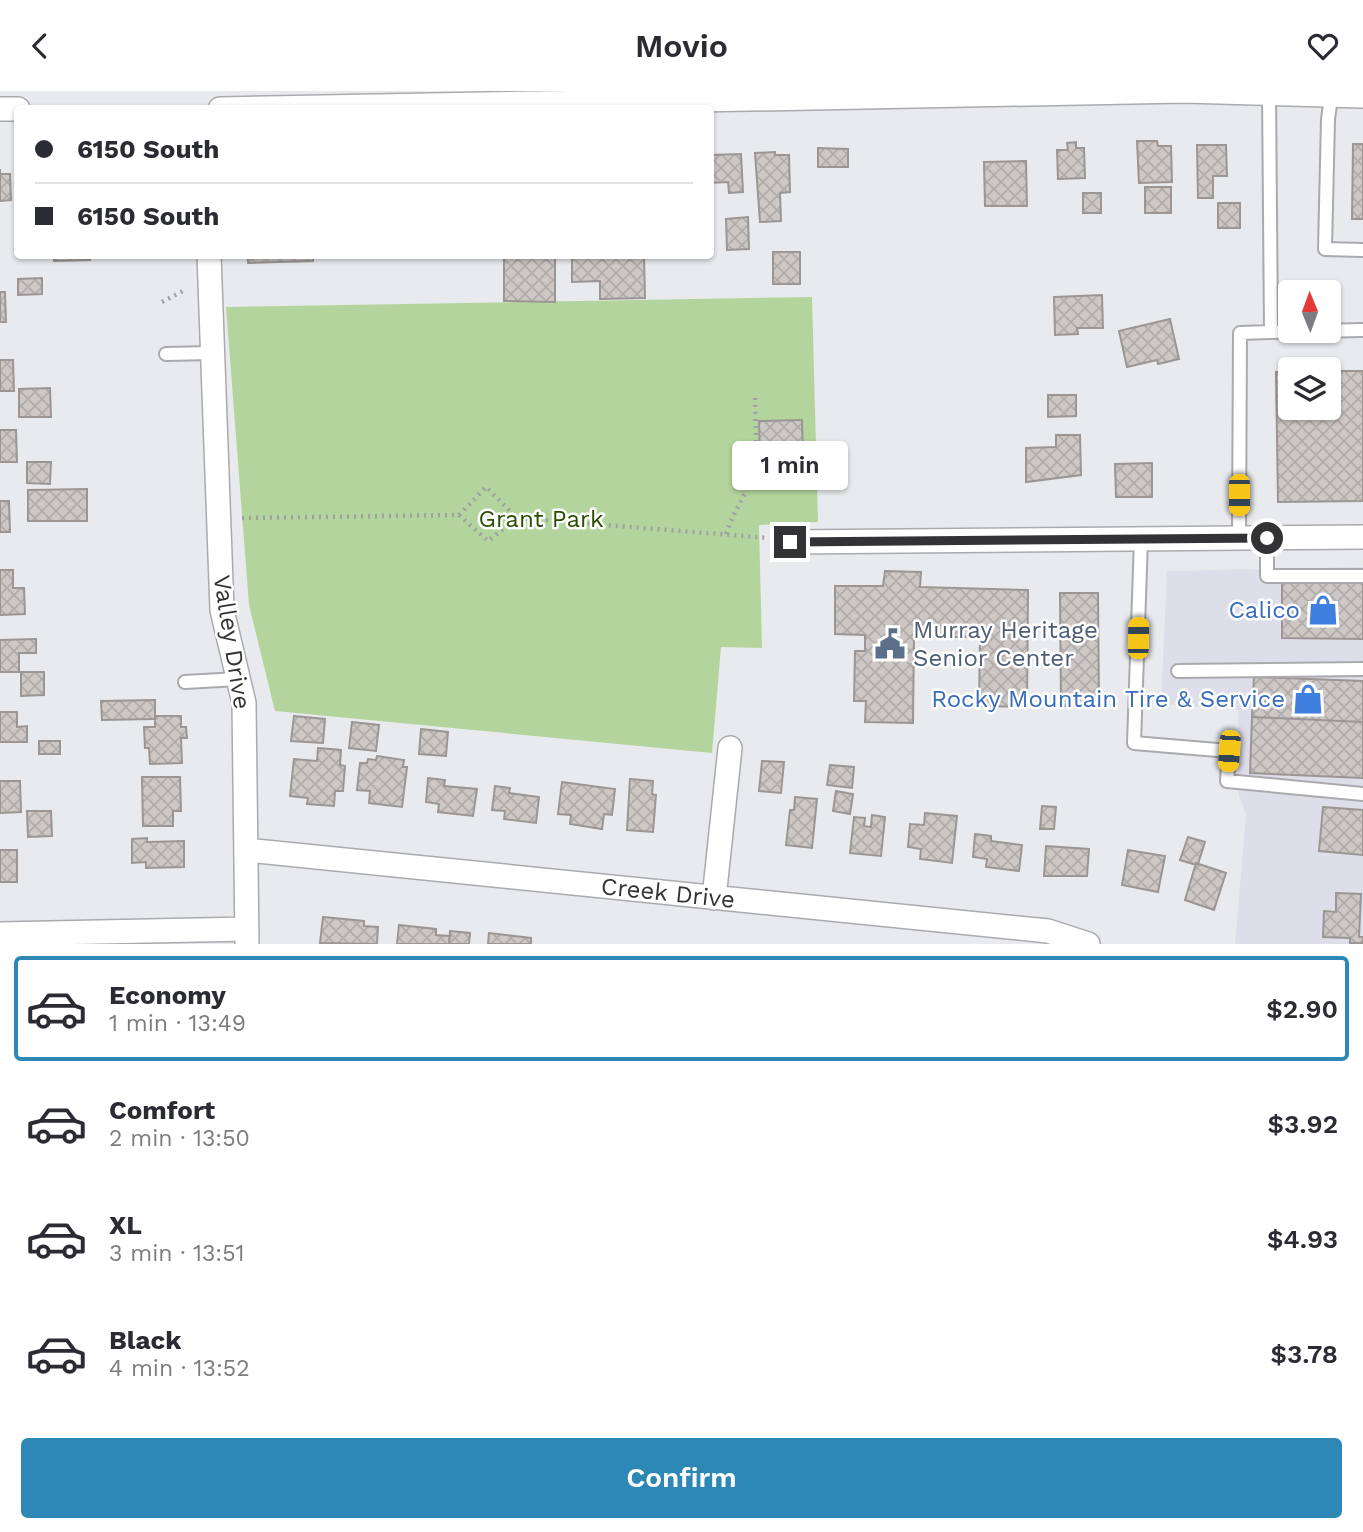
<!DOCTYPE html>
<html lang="en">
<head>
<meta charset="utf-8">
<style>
  :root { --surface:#fff; --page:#f2f2f3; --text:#2b2b33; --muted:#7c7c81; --line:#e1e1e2; --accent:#2d88b5 }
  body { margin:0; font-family:"Work Sans",sans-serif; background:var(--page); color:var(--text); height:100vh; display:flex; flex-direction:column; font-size:26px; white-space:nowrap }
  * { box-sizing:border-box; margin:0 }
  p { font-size:23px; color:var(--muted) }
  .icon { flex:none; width:38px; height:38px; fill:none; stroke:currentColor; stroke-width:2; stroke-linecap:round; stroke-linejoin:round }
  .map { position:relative; height:853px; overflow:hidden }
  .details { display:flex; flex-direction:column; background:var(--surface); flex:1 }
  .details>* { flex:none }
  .guide { position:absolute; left:14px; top:14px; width:700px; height:154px; border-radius:7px; box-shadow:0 2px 5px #0004; display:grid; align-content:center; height:154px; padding:0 21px; background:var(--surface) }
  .needle { width:46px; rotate:359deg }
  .buttons { position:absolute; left:1278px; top:189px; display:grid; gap:14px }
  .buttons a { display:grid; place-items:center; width:63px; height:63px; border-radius:7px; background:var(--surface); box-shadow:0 2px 5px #0004; font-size:35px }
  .end { position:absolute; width:32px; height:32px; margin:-16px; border:9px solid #333335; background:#fff; box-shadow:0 0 0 4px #fff }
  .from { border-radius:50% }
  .bubble { position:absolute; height:49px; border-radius:7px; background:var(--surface); box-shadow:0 2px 5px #0004; font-size:23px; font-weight:600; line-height:49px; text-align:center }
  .car { position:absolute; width:21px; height:42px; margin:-21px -10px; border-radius:9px; box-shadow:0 0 5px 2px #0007; background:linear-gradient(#f5c518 24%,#345 0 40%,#f5c518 0 76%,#345 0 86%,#f5c518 0) }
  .guide b { display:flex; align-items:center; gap:24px; height:66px; font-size:26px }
  .guide b+b { border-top:2px solid var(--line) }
  .guide i { width:18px; height:18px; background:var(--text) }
  ul { padding:12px 0 0; list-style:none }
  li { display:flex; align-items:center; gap:21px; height:105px; margin:0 14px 10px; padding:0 7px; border:4px solid transparent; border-radius:7px }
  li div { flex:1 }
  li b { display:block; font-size:26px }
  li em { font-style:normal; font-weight:600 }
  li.on { border-color:var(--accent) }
  li>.icon { width:63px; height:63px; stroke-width:1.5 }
  .action { display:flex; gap:14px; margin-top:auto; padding:14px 21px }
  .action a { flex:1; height:80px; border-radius:7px; background:var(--accent); color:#fff; font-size:28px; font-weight:600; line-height:80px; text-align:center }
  header { display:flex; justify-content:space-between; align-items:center; height:91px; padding:0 21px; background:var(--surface); font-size:32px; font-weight:600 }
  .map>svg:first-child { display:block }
  .built { fill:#dedeea }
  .park { fill:#b3d59d }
  .building { fill:url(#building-cross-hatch); stroke:#9b9694; stroke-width:2 }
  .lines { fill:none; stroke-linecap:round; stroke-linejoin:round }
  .lane-casing { stroke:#aaaaae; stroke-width:16 }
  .street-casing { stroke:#aaaaae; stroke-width:26 }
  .path { stroke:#9fa0a3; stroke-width:4.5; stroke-dasharray:2 5; stroke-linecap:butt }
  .lane { stroke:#fff; stroke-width:12 }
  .street { stroke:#fff; stroke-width:23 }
  .route { stroke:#333335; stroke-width:9 }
  .labels { text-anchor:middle; stroke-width:5; stroke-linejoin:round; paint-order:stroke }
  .park-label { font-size:24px; fill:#294d01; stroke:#fff }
  .shop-label { font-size:24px; fill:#366cbe; stroke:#fff; text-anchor:end }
  .service-label { font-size:24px; fill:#4e5e75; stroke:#fff; text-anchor:start }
  .street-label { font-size:24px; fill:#333335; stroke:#fff }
</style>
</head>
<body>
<header><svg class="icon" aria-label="back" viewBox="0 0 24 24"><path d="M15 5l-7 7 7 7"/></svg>Movio<svg class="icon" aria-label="heart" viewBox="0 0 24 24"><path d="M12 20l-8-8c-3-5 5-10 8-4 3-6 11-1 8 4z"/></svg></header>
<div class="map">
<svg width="1363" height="853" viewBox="0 0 1363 853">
  <defs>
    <pattern id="building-cross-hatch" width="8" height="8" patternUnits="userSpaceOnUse" patternTransform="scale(1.75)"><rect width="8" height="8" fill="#cdc8c6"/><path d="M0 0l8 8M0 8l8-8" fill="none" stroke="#b0acab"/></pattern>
  </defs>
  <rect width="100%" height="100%" fill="#e9eaee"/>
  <path class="built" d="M1363,476v377h-128l11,-130 -7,-18 -1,-86 -77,-6 6,-133z"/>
  <path class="park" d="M812,206l6,225 -59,3 3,123 -41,-1 -9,106 -437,-42 -26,-106 -23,-298z"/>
  <path class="building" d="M1137,50h20l1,5h13l1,36 -33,1z
    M1076,51v6h8l1,30 -27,1 -1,-29h11l-1,-7z
    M1353,53h10v75h-11z
    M1197,54h29l1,31h-14v22h-15z
    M818,57l30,1v18h-30z
    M775,61v3h14l1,37 -10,1 1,28 -21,1 -5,-69z
    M741,63l2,38 -14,1 -1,-11 -18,1v-28z
    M1026,70l1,45h-42l-1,-44z
    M0,78v5h10l1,26 -11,1z
    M1145,96h26v26h-26z
    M1083,102h18v20h-18z
    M1218,112h22v25h-22z
    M748,126l1,32 -22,1 -1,-31z
    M773,161h27v32h-27z
    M54,164h36v5l-36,1z
    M248,164h65v6l-65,2z
    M504,164h51v47l-51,-1z
    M572,164h72l1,43 -45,1v-18l-28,1z
    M42,187v16l-24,1v-16z
    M0,201h5l1,30h-6z
    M1102,204l1,33h-26l1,6 -23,1 -1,-38z
    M1170,228l9,40 -21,5 -1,-4 -30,7 -8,-36z
    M0,269h13l1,31h-14z
    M1328,280h35v130l-85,1 -2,-130h14v36h38z
    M50,297l1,29h-32v-28z
    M1048,304h28v21l-28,1z
    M802,329l1,38h-43l-1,-37z
    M0,339h16l1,32h-17z
    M1056,344h24l1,40 -55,7v-34l30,-1z
    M27,371h24l-1,22 -23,-1z
    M1152,372v34h-36l-1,-33z
    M87,398v32h-59v-31z
    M0,410h9l1,31h-10z
    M0,479h13v18h11l1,26 -25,1z
    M885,480l36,1 -1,15 108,3 -1,117 -48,-1 1,-69h-66l-1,86 -48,-1 1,-21h-12l1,-50h10v-16l-30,-1v-48h48z
    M1282,491h81v57l-81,-1z
    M1060,502h38l1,112 -38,1z
    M36,548v14h-17v19h-19v-32z
    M21,581h23v23l-23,1z
    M1254,586l109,4v41l-111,-5z
    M155,609v19l-53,1 -1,-19z
    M0,621h17v15l10,-1v16h-27z
    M155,625h26v11h5l1,11h-6l1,25 -32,1 -1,-16h-4l-1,-21h11z
    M294,625l31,3 -2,24 -32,-2z
    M1252,626l111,5v56l-113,-5z
    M352,631l27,3 -3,26 -27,-3z
    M421,638l27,3 -2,24 -27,-2z
    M39,650h21v13h-21z
    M318,657l23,2 -1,15 5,1 -2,25h-8l-1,15 -27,-2 1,-6 -18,-2 4,-37 23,2z
    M377,665l27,4 -1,7h4l-5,40 -33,-4 1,-12 -13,-1 3,-27h7l1,-4 8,1z
    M762,670l22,1 -3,31 -22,-2z
    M830,674l24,2 -2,21 -25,-3z
    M142,686h38l1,34h-8v15h-30z
    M428,687l17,2 -1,6 33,3 -4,27 -35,-4 1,-8 -13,-2z
    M630,688l23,2 -1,13 4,1 -3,37 -26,-2z
    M0,690h20l1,31 -21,1z
    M562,691l53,7 -3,26 -8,-1 -2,15 -32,-5 1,-9 -13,-1z
    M495,695l15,2 -1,5 30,4 -3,26 -32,-4 1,-8 -13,-1z
    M836,700l17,3 -3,20 -17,-3z
    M795,706l22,2 -5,49 -26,-3 4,-35h4z
    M1042,715l14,1 -2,22h-14z
    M1323,716l40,3v45l-44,-4z
    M27,720h24l1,25 -24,1z
    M925,722l32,3 -5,47 -32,-4 1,-10 -13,-2 2,-23 14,1z
    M872,724l13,2 -4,39 -31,-3 4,-36 11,1 -1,8 7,1z
    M975,743l16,2v5l31,4 -3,26 -33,-4 1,-8 -14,-2z
    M1188,746l17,5 -7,22 -2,1 -16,-5z
    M147,747v4l37,-1v26l-38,1v-6l-14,1v-24z
    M1046,755l43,3 -2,27h-43z
    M0,759h17v32h-17z
    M1128,759l37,6 -7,36 -36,-7z
    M1196,772l30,10 -12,37 -29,-10z
    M1336,802l25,1 -2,43h4v6h-13v-5l-27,-1 1,-26 12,1z
    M323,826l41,4v5l14,1 -1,17 -57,-1z
    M399,834l37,4v6l14,1 -1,8h-52z
    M450,840l20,2 -1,11h-20z
    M489,842l42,5v6h-43z"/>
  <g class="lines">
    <g class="lane-casing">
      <path id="lane" d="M1332,0l-4,28 -3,130 38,1
        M1271,241l92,-2
        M166,263l45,-1
        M1239,447l1,-205 31,-1 -2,-240
        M1267,447v38h96
        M1141,448l-7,204 95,8 -2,30 136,13
        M1178,580l185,-2
        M185,591l53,-3"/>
    </g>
    <g class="street-casing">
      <path id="street" d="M0,18h18
        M220,18l964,-18 179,5
        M209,164l13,355 22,93 3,241
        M790,451l573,-5
        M246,759l802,81 40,13
        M714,807l16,-150
        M0,843l247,-5"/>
    </g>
    <path class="path" d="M162,211l23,-12
      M459,424l27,-28 31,31
      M242,427l217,-3 29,26 29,-23 252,20
      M726,443c6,-18 15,-32 23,-49 11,-26 6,-59 6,-87"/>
    <use href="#lane" class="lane"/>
    <use href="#street" class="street"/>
  </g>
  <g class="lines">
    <path class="route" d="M790,451l477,-4"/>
  </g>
  <defs>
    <g id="shop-bare" transform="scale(2.415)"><path d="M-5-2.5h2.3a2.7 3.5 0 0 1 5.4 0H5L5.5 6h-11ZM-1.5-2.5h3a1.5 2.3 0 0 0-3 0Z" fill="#3f7fe0" stroke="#fff" stroke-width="2.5" paint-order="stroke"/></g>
    <g id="civic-bare" transform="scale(2.415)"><path d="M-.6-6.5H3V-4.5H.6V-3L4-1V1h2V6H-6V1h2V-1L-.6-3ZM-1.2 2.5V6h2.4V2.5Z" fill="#5c6f8a" stroke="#fff" stroke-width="2.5" paint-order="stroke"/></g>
  </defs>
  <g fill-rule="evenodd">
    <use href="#shop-bare" x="1323" y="519"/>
    <use href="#civic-bare" x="890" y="553"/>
    <use href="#shop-bare" x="1308" y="608"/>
  </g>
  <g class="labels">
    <g class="park-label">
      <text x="541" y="436">Grant Park</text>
    </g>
    <g class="shop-label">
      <text x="1300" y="527">Calico</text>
      <text x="1285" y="616">Rocky Mountain Tire &amp; Service</text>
    </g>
    <g class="service-label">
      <text x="913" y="547">Murray Heritage<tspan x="913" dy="28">Senior Center</tspan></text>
    </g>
    <g class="street-label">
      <text transform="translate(232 551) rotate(81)" y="8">Valley Drive</text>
      <text transform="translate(668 802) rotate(6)" y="8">Creek Drive</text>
    </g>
  </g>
</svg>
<div class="buttons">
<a><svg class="needle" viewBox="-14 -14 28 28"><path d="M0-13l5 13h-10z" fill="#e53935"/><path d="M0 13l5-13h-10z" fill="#7c7c81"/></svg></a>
<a><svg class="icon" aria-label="layers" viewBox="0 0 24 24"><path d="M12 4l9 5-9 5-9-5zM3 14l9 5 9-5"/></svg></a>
</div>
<i class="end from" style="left:1267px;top:447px"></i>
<i class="end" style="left:790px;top:451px"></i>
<div class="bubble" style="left:732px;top:350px;width:116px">1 min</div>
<i class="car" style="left:1239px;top:404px;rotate:180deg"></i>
<i class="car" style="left:1138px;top:547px;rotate:1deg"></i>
<i class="car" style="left:1229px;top:660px;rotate:184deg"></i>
<div class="guide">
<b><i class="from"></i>6150 South</b>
<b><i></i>6150 South</b>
</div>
</div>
<section class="details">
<ul>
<li class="on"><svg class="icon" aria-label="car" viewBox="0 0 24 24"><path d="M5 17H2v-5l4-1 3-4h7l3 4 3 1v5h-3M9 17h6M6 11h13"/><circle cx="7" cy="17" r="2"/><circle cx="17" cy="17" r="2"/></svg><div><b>Economy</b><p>1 min · 13:49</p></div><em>$2.90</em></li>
<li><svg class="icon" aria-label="car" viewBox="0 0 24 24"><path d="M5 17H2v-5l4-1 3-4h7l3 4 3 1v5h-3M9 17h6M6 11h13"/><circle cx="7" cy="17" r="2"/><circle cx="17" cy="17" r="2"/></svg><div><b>Comfort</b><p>2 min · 13:50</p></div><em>$3.92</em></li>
<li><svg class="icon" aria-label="car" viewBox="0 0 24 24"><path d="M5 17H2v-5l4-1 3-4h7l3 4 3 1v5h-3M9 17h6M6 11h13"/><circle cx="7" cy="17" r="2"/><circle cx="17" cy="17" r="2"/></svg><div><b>XL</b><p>3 min · 13:51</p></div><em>$4.93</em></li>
<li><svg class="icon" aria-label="car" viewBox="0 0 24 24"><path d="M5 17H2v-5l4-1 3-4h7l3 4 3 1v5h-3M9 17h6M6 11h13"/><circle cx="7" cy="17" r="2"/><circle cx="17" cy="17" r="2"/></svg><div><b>Black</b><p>4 min · 13:52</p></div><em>$3.78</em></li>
</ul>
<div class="action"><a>Confirm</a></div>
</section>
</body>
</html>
